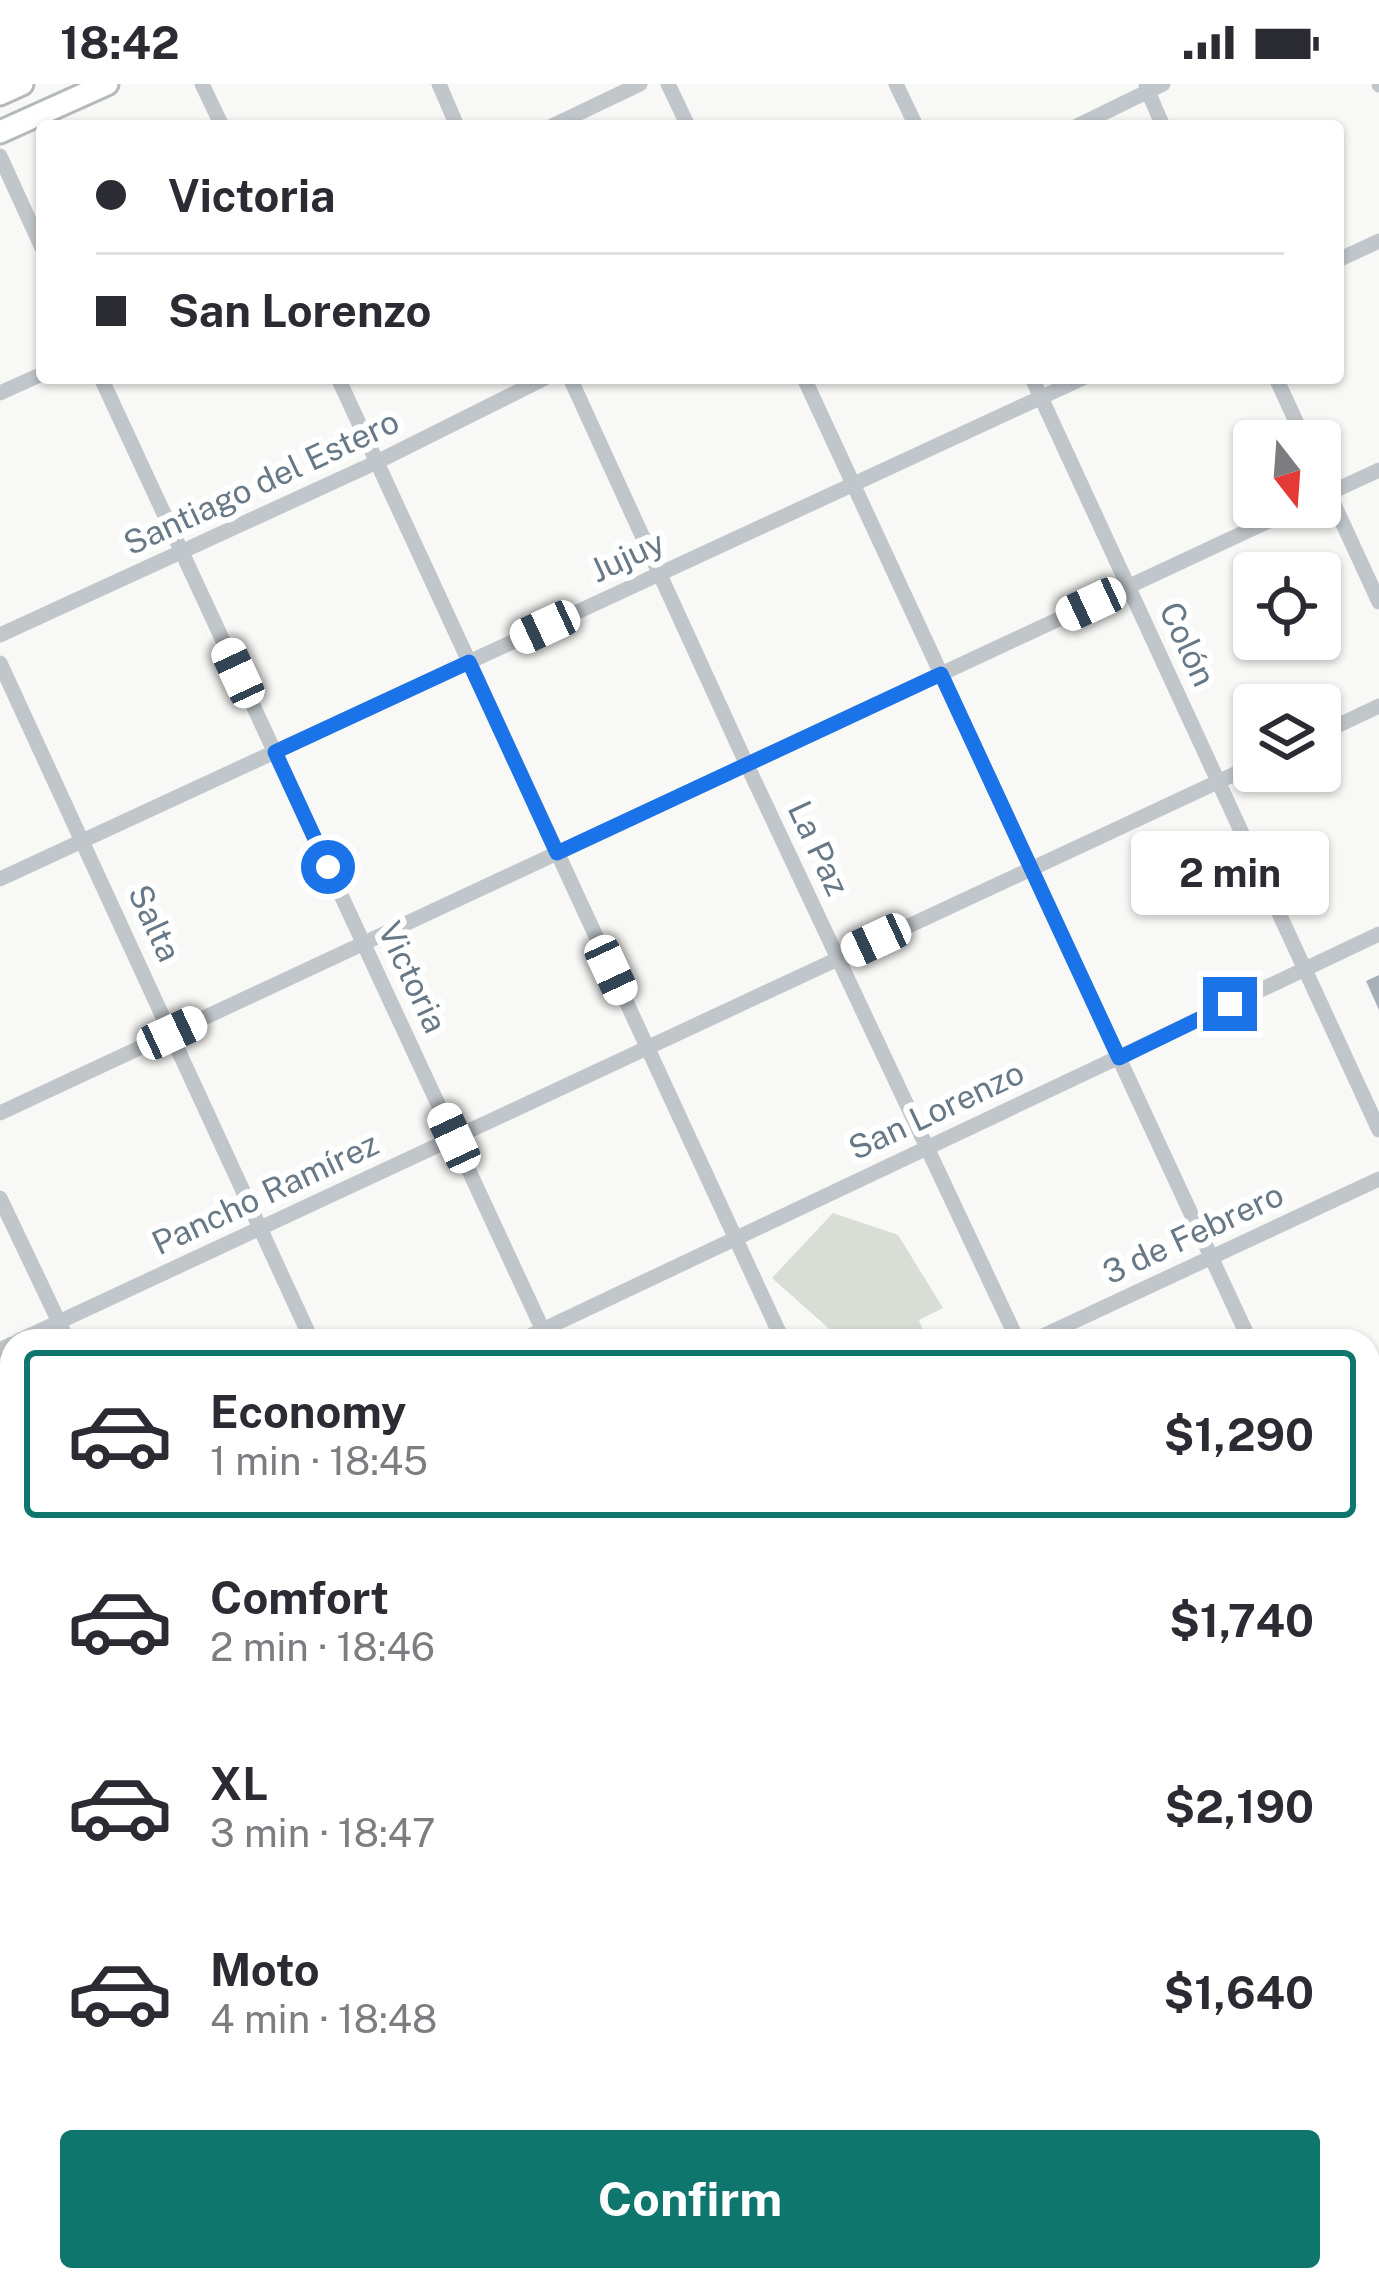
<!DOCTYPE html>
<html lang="en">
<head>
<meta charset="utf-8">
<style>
  :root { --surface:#fff; --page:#f7f7f7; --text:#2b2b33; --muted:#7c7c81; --line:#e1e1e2; --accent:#0f766e }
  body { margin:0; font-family:"Public Sans",sans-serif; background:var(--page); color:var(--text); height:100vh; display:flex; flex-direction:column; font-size:45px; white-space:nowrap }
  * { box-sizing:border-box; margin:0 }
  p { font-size:39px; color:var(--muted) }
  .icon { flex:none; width:66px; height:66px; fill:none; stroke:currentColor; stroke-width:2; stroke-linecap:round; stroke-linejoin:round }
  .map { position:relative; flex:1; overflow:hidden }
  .side { position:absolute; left:0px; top:1245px; width:1380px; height:963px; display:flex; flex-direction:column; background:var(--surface); border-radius:36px 36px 0 0; box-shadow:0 3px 9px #0004 }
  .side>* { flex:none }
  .banner { position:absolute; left:36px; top:36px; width:1308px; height:264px; border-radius:12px; box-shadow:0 3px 9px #0004; display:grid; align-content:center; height:264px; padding:0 60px; background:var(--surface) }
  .needle { width:78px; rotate:163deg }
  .fabs { position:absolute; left:1233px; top:336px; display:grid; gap:24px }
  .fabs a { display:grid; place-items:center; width:108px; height:108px; border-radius:12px; background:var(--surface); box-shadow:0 3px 9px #0004; font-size:60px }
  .end { position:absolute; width:54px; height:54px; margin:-27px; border:15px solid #1a73e8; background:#fff; box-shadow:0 0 0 6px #fff }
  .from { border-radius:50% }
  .bubble { position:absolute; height:84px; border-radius:12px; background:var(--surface); box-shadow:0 3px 9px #0004; font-size:39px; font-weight:700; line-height:84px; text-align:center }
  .car { position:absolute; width:36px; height:72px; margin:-36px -18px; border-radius:15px; box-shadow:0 0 9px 3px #0007; background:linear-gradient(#fff 24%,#345 0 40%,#fff 0 76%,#345 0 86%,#fff 0) }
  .banner b { display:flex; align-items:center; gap:42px; height:114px; font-size:45px }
  .banner b+b { border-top:3px solid var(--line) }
  .banner i { width:30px; height:30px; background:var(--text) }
  ul { padding:21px 0 0; list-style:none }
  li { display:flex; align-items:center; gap:36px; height:168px; margin:0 24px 18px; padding:0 36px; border:6px solid transparent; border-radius:12px }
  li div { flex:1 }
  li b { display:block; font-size:45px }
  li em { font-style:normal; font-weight:700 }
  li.active { border-color:var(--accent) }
  li>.icon { width:108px; height:108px; stroke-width:1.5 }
  .primary-button { display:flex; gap:24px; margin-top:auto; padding:24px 60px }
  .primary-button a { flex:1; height:138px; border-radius:12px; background:var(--accent); color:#fff; font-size:48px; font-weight:700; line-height:138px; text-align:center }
  .status { display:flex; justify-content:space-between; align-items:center; height:84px; padding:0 60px; background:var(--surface); direction:ltr }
  .status svg { height:33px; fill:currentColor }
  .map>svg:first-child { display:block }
  .green { fill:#d8ddd5 }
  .building { fill:#a8b1b7 }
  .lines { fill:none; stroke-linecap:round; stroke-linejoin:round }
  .secondary-casing { stroke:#b4b9be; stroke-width:27 }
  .minor { stroke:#c1c6ca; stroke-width:15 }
  .tertiary { stroke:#c1c6ca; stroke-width:18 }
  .secondary { stroke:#fff; stroke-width:21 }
  .route { stroke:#1a73e8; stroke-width:15 }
  .labels { text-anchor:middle; stroke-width:12; stroke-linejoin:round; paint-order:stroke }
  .street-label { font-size:33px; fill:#677887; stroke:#fff }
</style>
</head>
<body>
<div class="status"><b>18:42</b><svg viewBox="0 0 49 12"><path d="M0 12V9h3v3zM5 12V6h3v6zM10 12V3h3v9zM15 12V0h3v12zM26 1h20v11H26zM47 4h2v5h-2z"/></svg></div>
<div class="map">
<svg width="1379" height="2207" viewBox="0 0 1379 2207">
  <rect width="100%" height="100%" fill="#f8f8f6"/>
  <path class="green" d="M833,1129l65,22 45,73 -24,12 8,21h-84l-71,-63z"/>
  <path class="building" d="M1379,891v35l-13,-29z"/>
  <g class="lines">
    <g class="secondary-casing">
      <path id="secondary" d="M0,10l22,-10
        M0,48l107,-48"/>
    </g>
    <path class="minor" d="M202,0l20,42
      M439,0l18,42
      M668,0l20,42
      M896,0l20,42
      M1379,0v1
      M1146,3l17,39
      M552,42l88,-42
      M1077,42l86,-42
      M0,72l42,92
      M1338,176l41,-19
      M101,294l447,963
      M338,294l445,963
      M570,294l177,387 271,576
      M804,294l446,963
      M1032,294l347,752
      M1276,294l29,63
      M0,309l42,-19
      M1320,390l59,128
      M1323,412l56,-26
      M0,551l377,-173 168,-84
      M0,579l312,678
      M1320,650l59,-28
      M0,795l1083,-501
      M0,1029l1299,-606
      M0,1114l68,143
      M18,1257l1236,-576
      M519,1257l860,-407
      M1032,1257l347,-162
      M0,1266l12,-6
      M1368,1375l11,-5
      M0,1502l12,-6
      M1368,1512l11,24
      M0,1664l12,24
      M0,1744l12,-6
      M0,1994l12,-5
      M1368,2022l11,24
      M1368,2104l11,-5
      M0,2142l12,24
      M27,2196l6,11
      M268,2196l5,11
      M514,2196l5,11
      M741,2196l5,11
      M984,2196l5,11
      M1217,2196l5,11
      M1135,2207l25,-11"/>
    <path class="tertiary" d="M1368,1608l11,-5
      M1368,1854l11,-5
      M45,2207l25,-11
      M582,2207l26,-11"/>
    <use href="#secondary" class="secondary"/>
  </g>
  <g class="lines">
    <path class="route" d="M328,783l-53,-115 194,-90 88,191 384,-179 178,384 111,-54"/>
  </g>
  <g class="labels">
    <g class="street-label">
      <text transform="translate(261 398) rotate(-25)" y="12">Santiago del Estero</text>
      <text transform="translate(627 472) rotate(-25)" y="12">Jujuy</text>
      <text transform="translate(1188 560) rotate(65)" y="12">Colón</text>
      <text transform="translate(819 764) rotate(65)" y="12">La Paz</text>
      <text transform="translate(155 839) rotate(65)" y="12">Salta</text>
      <text transform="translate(413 893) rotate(65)" y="12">Victoria</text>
      <text transform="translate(936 1026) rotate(-25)" y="12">San Lorenzo</text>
      <text transform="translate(265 1109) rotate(-25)" y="12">Pancho Ramírez</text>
      <text transform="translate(1193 1149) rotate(-25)" y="12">3 de Febrero</text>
    </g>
  </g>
</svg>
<div class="fabs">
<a><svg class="needle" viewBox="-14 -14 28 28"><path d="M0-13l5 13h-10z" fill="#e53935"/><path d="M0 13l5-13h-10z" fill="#7c7c81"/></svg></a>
<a><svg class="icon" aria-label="locate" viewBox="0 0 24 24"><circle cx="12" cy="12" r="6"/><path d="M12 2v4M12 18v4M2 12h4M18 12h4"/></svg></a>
<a><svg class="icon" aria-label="layers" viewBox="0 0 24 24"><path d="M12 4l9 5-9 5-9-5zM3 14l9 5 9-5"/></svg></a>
</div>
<i class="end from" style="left:328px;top:783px"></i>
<i class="end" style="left:1230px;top:920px"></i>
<div class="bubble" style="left:1131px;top:747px;width:198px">2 min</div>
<i class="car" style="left:1091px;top:520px;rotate:245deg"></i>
<i class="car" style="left:545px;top:543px;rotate:245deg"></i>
<i class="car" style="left:238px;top:589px;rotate:335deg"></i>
<i class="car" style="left:876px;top:856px;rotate:245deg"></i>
<i class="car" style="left:611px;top:886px;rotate:155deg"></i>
<i class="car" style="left:172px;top:949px;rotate:65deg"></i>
<i class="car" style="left:454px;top:1054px;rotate:335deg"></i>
<div class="banner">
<b><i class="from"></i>Victoria</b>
<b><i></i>San Lorenzo</b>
</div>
<section class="side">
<ul>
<li class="active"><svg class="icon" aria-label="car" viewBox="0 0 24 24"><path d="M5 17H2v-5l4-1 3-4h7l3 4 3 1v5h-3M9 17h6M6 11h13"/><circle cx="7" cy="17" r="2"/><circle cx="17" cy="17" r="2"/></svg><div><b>Economy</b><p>1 min · 18:45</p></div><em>$1,290</em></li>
<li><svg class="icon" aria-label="car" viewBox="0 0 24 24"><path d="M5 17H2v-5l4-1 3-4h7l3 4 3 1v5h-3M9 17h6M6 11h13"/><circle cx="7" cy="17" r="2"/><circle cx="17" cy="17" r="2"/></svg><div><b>Comfort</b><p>2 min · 18:46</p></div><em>$1,740</em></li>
<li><svg class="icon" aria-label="car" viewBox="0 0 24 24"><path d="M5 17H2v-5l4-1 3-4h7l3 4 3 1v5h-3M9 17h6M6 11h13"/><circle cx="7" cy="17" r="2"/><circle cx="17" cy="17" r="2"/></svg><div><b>XL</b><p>3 min · 18:47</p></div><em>$2,190</em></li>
<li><svg class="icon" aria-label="car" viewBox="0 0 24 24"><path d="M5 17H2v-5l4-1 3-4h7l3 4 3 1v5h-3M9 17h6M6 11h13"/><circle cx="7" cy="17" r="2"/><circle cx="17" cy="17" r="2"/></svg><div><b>Moto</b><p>4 min · 18:48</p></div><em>$1,640</em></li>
</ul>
<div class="primary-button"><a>Confirm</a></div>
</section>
</div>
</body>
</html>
